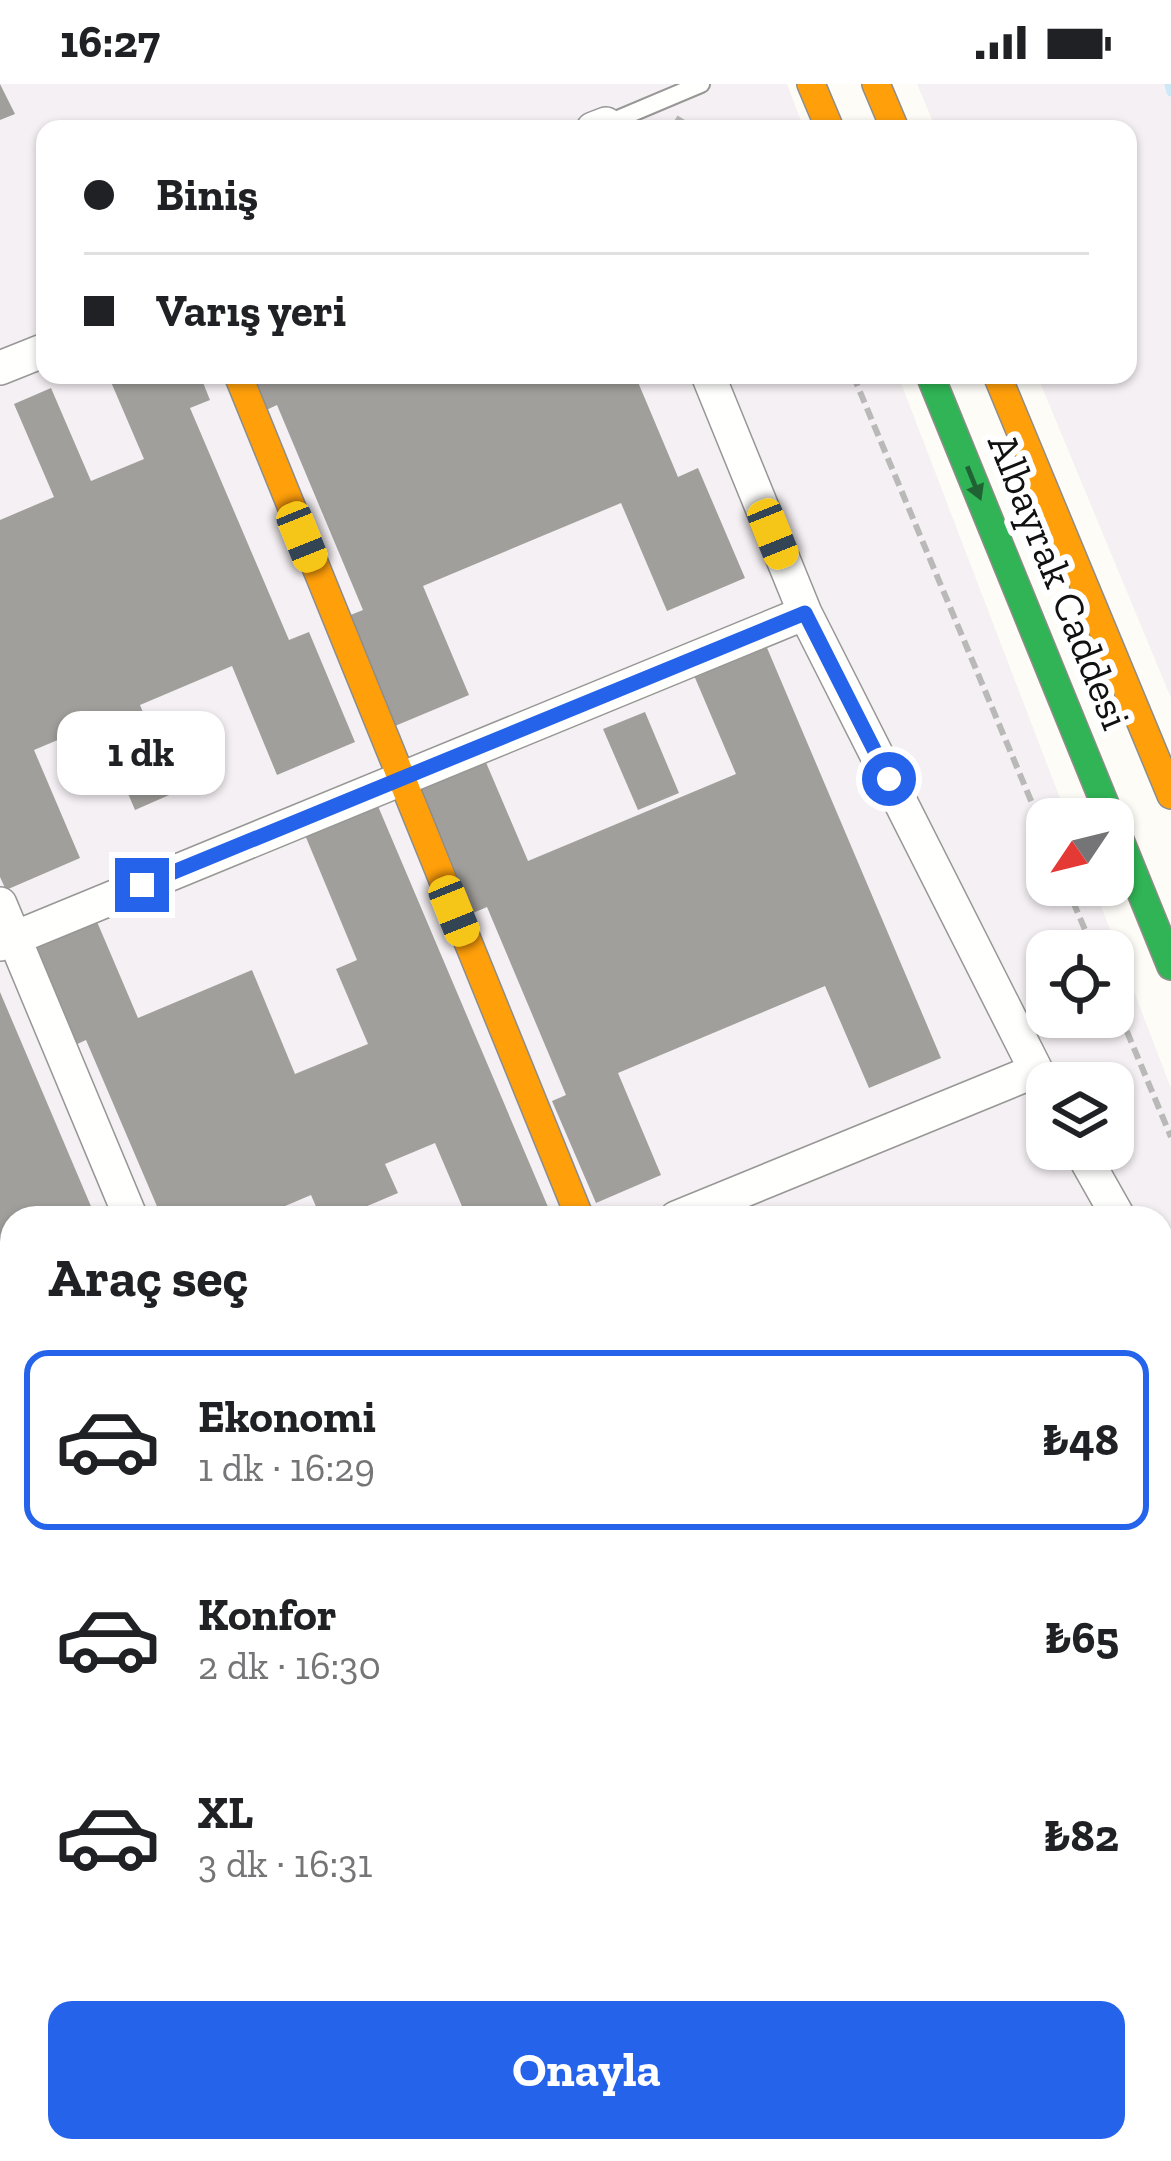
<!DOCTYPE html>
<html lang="tr">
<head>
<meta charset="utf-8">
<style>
  :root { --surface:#fff; --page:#f2f2f2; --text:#202124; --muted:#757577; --line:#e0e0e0; --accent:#2563eb }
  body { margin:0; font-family:"Zilla Slab",serif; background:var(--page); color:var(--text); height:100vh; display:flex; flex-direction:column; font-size:45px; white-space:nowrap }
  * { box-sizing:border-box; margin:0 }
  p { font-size:39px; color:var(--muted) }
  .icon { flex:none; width:66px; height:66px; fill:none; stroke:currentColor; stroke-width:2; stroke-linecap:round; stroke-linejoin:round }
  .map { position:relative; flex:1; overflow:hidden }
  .sheet { position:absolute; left:0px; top:1122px; width:1173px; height:957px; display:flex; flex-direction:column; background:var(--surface); border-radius:36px 36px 0 0; box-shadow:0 3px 9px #0004 }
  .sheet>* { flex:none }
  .hud { position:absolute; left:36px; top:36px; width:1101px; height:264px; border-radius:24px; box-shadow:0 3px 9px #0004; display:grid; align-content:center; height:264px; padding:0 48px; background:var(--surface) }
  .needle { width:78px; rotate:235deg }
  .buttons { position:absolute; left:1026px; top:714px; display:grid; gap:24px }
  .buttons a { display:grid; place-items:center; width:108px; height:108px; border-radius:24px; background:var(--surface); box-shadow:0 3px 9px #0004; font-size:60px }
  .end { position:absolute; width:54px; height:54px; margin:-27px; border:15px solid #2563eb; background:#fff; box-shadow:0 0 0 6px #fff }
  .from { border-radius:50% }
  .bubble { position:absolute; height:84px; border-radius:24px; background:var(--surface); box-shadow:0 3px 9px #0004; font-size:39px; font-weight:700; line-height:84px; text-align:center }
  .car { position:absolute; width:36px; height:72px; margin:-36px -18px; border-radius:15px; box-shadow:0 0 9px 3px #0007; background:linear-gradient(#f5c518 24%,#345 0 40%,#f5c518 0 76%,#345 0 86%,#f5c518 0) }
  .hud b { display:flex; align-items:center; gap:42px; height:114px; font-size:45px }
  .hud b+b { border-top:3px solid var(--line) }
  .hud i { width:30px; height:30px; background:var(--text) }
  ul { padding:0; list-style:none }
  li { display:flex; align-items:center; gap:36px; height:180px; margin:0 24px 18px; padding:0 24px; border:6px solid transparent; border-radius:24px }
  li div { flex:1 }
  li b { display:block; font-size:45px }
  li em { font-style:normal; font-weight:700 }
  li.selected { border-color:var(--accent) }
  li>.icon { width:108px; height:108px; stroke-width:1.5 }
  h2 { padding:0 48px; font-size:54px; line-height:144px }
  .action { display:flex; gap:24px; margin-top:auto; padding:24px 48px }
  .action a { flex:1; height:138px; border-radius:24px; background:var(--accent); color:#fff; font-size:48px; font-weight:700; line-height:138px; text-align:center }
  .status { display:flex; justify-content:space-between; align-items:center; height:84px; padding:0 60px; background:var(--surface); direction:ltr }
  .status svg { height:33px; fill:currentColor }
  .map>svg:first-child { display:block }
  .industrial { fill:#f5f0f3; fill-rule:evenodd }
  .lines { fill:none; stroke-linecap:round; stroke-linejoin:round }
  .stream { stroke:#cde8f7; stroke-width:9 }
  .building { fill:#a19f9c }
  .lane-casing { stroke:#979795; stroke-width:20 }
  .street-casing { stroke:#979795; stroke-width:36 }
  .fast-casing { stroke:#8e8d8b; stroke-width:30 }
  .slow-casing { stroke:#8e8d8b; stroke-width:30 }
  .path { stroke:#b9b9b8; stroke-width:6; stroke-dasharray:12 6; stroke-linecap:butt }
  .lane { stroke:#fffffe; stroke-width:16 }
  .street { stroke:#fffffe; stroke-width:33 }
  .fast { stroke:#30b455; stroke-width:27 }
  .slow { stroke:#ff9f0a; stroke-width:27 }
  .oneway { fill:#206233 }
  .route { stroke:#2563eb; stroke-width:15 }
  .labels { text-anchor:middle; stroke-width:12; stroke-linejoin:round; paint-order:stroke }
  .street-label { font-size:42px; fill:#111; stroke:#fff }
</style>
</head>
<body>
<div class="status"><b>16:27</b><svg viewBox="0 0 49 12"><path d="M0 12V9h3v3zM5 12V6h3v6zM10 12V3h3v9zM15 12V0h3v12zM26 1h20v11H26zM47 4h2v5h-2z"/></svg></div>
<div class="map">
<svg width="1171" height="2077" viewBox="0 0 1171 2077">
  <rect width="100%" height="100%" fill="#fdfcf7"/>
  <path class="industrial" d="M0,0h787l17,45h-759v246h853l170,444h-21v66h46l78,203v1073h-1171zM1047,867h66v66h-66zM1047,999h66v66h-66zM12,1134h1149v933h-1149z
    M917,0h254v614l-134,-323h91v-246h-192z"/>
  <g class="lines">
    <path class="stream" d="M1169,0l2,8"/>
  </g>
  <path class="building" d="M0,0l15,30 -15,6z
    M108,291h92l10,25 -20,8 99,232 20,-8 46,110 -78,33 -45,-109 -92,39 36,87 -41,18 -37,-87 -64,27 46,108 -74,32 -6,-13v-357l54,-23 -40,-93 37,-16 40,93 53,-22z
    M246,291h88l1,4 10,-4h290l43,102 20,-9 47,110 -78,33 -46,-108 -198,83 46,109 -74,31 -47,-110 15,-6 -86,-205 -15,7z
    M762,552l179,422 -72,30 -44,-102 -207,87 43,102 -65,28 -44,-102 14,-6 -79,-188 -14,6 -56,-132 65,-28 46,108 208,-87 -46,-108z
    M645,628l34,81 -41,17 -35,-81z
    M372,708l179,422 -9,4h-75l-32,-75 -50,21 13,29 -59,25h-18l-10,-23 -54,23h-95l-76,-178 -13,6 -46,-108 65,-28 46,108 114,-48 43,104 73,-30 -32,-75 21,-9 -57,-137z
    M0,908l96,226h-84v138l-12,5z
    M1161,1322l10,23v376l-10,-24z
    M12,1823v91l-12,-28v-58z
    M77,2067h246l-24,10h-218z
    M397,2067h93l4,10h-93z
    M970,2067h161l4,10h-161z"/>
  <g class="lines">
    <g class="lane-casing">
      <path id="lane" d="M606,40l95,-40"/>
    </g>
    <g class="street-casing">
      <path id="street" d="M593,45l13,-5 2,5
        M0,284l45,-18
        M708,291l97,238 242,479
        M0,820l131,314
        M0,860l805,-331
        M1080,1065l39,69
        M676,1134l359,-147
        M1161,1208l10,17
        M1161,1286l10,-4
        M0,1409l12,-5
        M0,1785l12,-6
        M1161,1857l10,24
        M0,1936l12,28
        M521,2067l4,10
        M929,2067l4,10
        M25,2077l24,-10
        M665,2077l22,-10"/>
    </g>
    <g class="fast-casing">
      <path id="fast" d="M930,291l181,444
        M1113,739l58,143"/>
    </g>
    <g class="slow-casing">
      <path id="slow" d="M811,0l19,45
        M876,0l19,45
        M238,291l342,843
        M997,291l174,420"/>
    </g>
    <path class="path" d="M676,34l18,11
      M853,291l194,464
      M1066,801l28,66
      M1113,914l58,139"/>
    <use href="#lane" class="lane"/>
    <use href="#street" class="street"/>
    <use href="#fast" class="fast"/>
    <use href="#slow" class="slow"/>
  </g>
  <defs><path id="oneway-solid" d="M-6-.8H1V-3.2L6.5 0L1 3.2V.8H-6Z" transform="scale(3)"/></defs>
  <use class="oneway" href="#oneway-solid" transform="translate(974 399) rotate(68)"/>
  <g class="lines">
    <path class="route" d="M142,801l663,-272 84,166"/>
  </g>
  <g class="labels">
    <g class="street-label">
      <text transform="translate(1060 497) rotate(68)" y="15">Albayrak Caddesi</text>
    </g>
  </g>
</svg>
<div class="buttons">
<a><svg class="needle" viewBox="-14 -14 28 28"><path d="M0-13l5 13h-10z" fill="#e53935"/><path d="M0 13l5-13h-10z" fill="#757577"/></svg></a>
<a><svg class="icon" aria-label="locate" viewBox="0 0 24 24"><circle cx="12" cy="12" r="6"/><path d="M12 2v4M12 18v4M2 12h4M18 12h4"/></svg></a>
<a><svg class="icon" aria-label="layers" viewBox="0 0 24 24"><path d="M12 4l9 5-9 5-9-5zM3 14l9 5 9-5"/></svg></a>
</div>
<i class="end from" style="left:889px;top:695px"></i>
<i class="end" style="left:142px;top:801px"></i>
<div class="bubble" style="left:57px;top:627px;width:168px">1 dk</div>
<i class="car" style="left:773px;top:450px;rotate:158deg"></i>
<i class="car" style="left:302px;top:453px;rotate:158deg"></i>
<i class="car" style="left:454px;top:827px;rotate:158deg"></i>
<div class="hud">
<b><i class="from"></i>Biniş</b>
<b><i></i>Varış yeri</b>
</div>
<section class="sheet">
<h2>Araç seç</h2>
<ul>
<li class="selected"><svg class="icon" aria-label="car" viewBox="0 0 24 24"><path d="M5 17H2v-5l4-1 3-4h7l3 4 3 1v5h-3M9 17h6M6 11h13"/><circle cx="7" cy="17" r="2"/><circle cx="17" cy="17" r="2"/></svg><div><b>Ekonomi</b><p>1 dk · 16:29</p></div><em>₺48</em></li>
<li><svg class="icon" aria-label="car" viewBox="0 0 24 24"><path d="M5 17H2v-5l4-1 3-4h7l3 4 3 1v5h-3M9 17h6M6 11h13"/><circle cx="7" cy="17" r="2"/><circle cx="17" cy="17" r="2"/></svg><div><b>Konfor</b><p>2 dk · 16:30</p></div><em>₺65</em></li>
<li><svg class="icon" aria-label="car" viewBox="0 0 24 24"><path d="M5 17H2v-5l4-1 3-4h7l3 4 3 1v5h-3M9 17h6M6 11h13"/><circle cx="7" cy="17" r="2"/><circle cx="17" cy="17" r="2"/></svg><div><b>XL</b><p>3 dk · 16:31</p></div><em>₺82</em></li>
</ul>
<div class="action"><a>Onayla</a></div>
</section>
</div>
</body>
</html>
